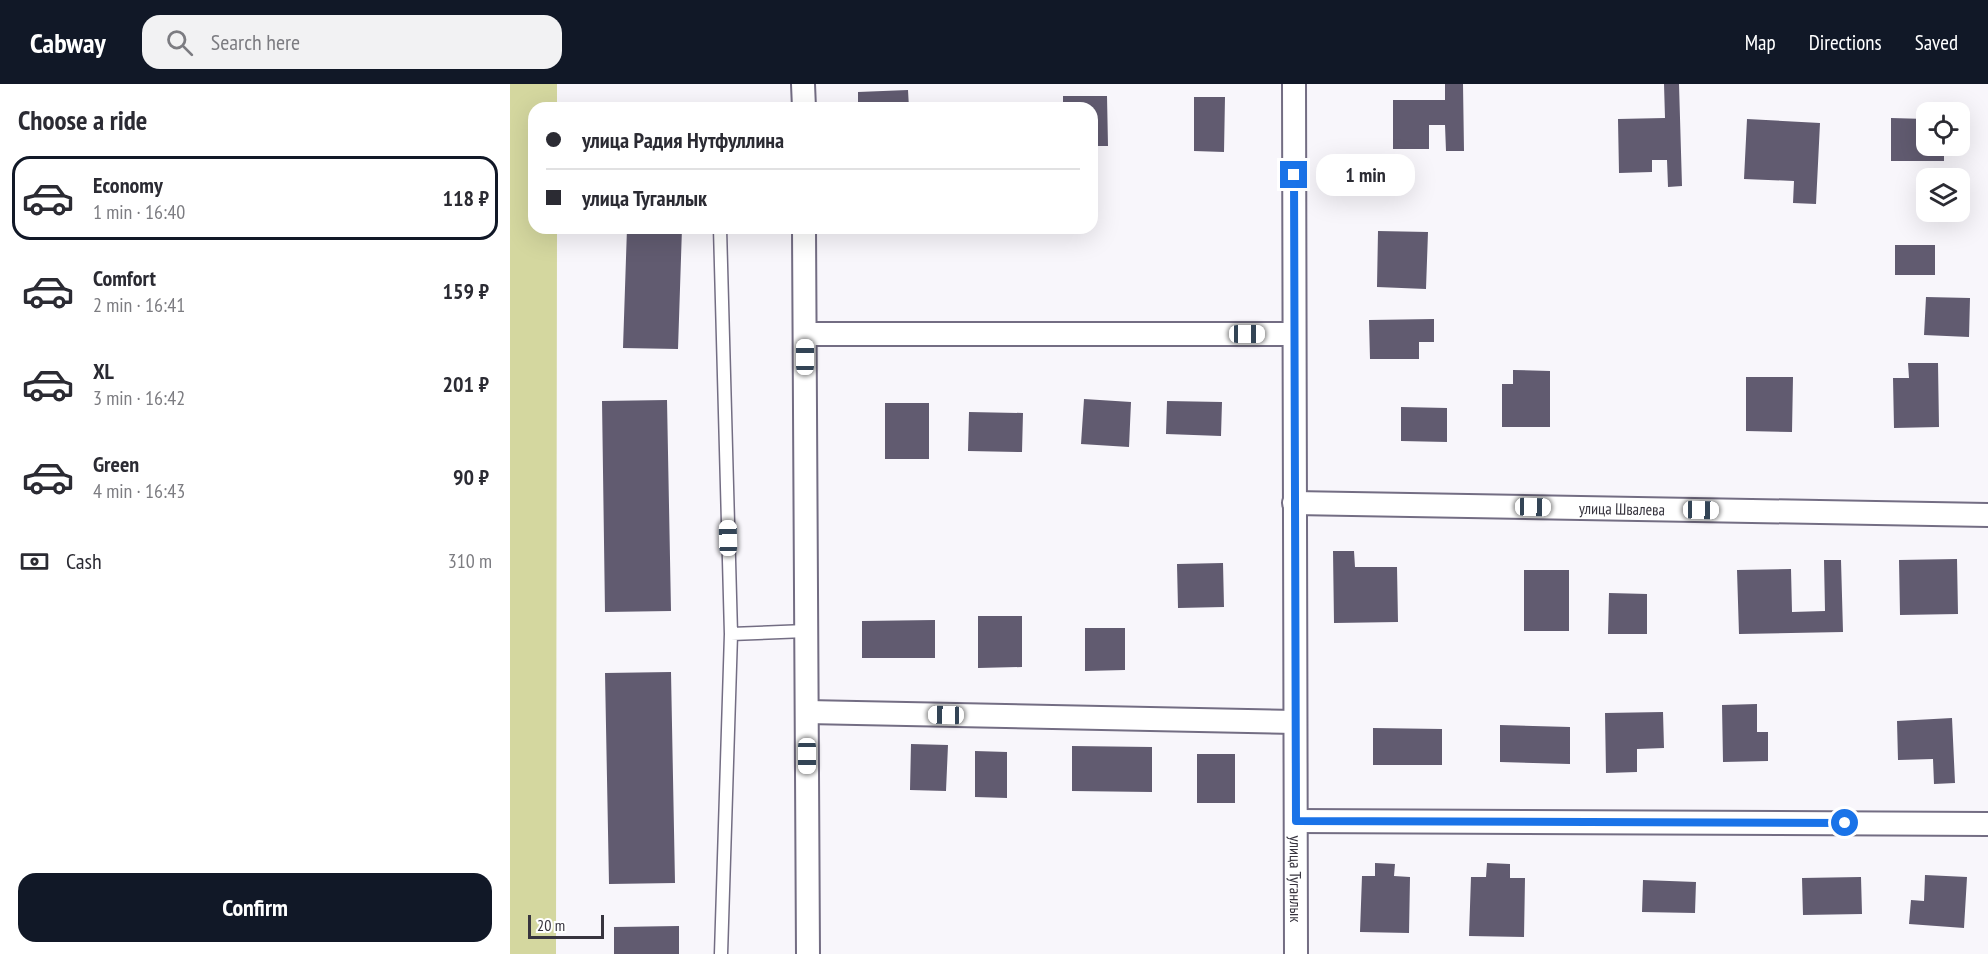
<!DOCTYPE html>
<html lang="en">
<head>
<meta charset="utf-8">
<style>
  :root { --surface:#fff; --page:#f2f2f3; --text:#2b2b33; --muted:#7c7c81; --line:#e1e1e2; --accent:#111827 }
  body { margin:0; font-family:"PT Sans Narrow",sans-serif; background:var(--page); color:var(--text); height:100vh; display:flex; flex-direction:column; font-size:22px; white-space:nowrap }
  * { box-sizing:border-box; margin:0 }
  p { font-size:20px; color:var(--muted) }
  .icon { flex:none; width:33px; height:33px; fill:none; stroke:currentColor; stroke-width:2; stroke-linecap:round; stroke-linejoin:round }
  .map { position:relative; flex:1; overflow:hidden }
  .side { display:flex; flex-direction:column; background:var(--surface); width:510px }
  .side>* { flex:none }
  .hud { position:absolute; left:18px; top:18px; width:570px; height:132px; border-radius:18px; box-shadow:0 6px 24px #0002; display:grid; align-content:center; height:132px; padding:0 18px; background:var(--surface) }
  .fabs { position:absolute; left:1406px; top:18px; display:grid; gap:12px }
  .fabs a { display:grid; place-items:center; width:54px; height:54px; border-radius:12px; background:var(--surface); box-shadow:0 6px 24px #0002; font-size:30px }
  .scale { position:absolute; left:18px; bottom:15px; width:76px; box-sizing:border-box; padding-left:6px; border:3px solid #37343e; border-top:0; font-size:16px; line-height:21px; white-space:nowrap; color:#37343e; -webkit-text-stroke:4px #fff; paint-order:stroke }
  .end { position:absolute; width:27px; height:27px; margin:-14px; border:8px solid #1a73e8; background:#fff; box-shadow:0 0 0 3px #fff }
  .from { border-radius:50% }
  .bubble { position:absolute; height:42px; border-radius:18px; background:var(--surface); box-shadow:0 6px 24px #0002; font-size:20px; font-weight:800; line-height:42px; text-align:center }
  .car { position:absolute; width:18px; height:36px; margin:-18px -9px; border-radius:8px; box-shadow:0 0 4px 2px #0007; background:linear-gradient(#fff 24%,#345 0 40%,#fff 0 76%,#345 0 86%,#fff 0) }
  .hud b { display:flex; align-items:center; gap:21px; height:57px; font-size:22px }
  .hud b+b { border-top:2px solid var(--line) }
  .hud i { width:15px; height:15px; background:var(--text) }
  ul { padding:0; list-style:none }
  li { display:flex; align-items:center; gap:18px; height:84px; margin:0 12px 9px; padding:0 6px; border:3px solid transparent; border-radius:18px }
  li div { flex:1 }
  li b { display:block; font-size:22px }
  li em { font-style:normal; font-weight:800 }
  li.selected { border-color:var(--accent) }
  li>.icon { width:54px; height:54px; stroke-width:1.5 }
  h2 { padding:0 18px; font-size:27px; line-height:72px }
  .pay { display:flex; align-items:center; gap:15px; height:66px; padding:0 18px; font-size:22px }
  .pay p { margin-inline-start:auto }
  .action { display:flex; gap:12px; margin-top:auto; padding:12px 18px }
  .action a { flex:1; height:69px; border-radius:18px; background:var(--accent); color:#fff; font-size:24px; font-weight:800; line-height:69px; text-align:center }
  header { display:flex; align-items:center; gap:36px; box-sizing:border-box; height:84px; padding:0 30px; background:var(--accent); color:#fff }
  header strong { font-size:28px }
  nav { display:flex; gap:33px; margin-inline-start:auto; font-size:21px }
  .search { width:420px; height:54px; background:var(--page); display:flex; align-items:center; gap:15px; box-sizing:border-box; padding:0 21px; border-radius:18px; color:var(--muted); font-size:22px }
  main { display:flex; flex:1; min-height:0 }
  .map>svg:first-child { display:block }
  .green { fill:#d4d79f }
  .building { fill:#615b70 }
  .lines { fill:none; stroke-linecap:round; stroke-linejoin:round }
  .service-casing { stroke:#736d83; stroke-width:15 }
  .minor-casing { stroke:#736d83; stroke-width:26 }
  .service { stroke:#fff; stroke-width:12 }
  .minor { stroke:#fff; stroke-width:22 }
  .route { stroke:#1a73e8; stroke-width:8 }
  .labels { text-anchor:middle; stroke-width:6; stroke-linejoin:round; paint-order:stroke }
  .street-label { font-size:16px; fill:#37343e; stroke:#fff }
</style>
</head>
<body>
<header>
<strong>Cabway</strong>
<div class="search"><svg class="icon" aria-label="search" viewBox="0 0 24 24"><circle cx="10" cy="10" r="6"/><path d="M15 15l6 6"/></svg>Search here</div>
<nav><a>Map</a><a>Directions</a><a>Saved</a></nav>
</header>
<main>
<section class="side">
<h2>Choose a ride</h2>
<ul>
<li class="selected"><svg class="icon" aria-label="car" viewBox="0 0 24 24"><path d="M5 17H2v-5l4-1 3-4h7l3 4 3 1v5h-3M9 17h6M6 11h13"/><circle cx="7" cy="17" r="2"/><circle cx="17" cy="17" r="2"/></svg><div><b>Economy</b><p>1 min · 16:40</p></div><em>118 ₽</em></li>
<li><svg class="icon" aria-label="car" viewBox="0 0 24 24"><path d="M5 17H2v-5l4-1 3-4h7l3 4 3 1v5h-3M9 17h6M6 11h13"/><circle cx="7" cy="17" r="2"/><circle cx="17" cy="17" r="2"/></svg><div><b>Comfort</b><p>2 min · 16:41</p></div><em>159 ₽</em></li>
<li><svg class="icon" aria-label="car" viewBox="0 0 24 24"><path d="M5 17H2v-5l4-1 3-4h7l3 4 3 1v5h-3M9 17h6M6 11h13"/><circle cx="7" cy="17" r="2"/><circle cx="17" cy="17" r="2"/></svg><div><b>XL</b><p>3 min · 16:42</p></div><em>201 ₽</em></li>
<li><svg class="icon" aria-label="car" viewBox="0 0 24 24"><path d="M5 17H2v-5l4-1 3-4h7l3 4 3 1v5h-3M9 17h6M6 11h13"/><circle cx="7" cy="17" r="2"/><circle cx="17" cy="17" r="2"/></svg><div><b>Green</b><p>4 min · 16:43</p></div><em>90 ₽</em></li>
</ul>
<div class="pay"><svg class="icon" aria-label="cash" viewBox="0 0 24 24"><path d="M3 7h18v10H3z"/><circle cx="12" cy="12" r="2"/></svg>Cash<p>310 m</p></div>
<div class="action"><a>Confirm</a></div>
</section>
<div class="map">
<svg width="1478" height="870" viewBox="0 0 1478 870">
  <rect width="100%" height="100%" fill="#f8f6fb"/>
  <path class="green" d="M0,0h47v24h-23v120h23l-1,726h-46z"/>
  <path class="building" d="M935,0h18l1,67h-18l-1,-26h-16v24h-36v-49h52z
    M1154,0h15l3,102 -14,1 -1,-27h-15v12l-33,1 -1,-54 47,-1z
    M398,6l1,18h-51v-16z
    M553,12h44l1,50h-16v-38h-29z
    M684,13h31l-1,55 -30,-1z
    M468,19h47v5h-47z
    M1381,34l35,1v27h18v15h-53z
    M1237,35l73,4 -4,81 -23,-1 1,-22 -50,-2z
    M117,144h55l-4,121 -55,-1z
    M868,147l50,1 -2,57 -49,-2z
    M1385,161h40v30h-40z
    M1416,213l44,1 -1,39 -45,-2z
    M924,235v23h-15v17h-49l-1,-39z
    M1398,279h30l1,64 -45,1 -1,-50h16z
    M1003,286l37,1v56h-48v-43h11z
    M1236,293h47l-1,55 -46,-1z
    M574,315l47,3 -2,45 -48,-3z
    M157,316l4,211 -66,1 -3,-211z
    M657,317l55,1 -1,34 -55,-2z
    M375,319h44v56h-44z
    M891,323l46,1v34l-46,-1z
    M459,328l54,1 -1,39 -54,-1z
    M823,467h21l1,16h42l1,55 -64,1z
    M1447,475l1,55 -58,1 -1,-55z
    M1314,476h17l2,72 -104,2 -2,-64 54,-1 1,43 33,-1z
    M713,479l1,44 -46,1 -1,-44z
    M1014,486h45v61h-45z
    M1099,509l38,1v40h-39z
    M468,532h44v51l-44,1z
    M425,536v38h-73v-37z
    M575,544h40v42l-40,1z
    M161,588l4,211 -66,1 -4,-211z
    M1247,620v28h11v29l-45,1 -1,-57z
    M1153,628l1,36 -27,1v23l-31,1 -1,-60z
    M1442,634l3,65 -21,1 -1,-25 -35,1 -1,-39z
    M990,641l70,2v37l-70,-2z
    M863,644l69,1v36h-69z
    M401,660l37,1 -2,46 -36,-1z
    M562,662l80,1v45l-80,-1z
    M465,667l32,1v46l-32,-1z
    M687,670h38v49h-38z
    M865,779l20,1 -1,12 16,1 -1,56 -49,-1 2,-56h13z
    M977,779l23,1v14h15l-1,59 -55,-1 2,-59h15z
    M1415,791l42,2 -3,51 -55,-4 2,-24 13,1z
    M1351,793l1,37 -59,1 -1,-37z
    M1133,796l53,2 -1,31 -53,-1z
    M169,842v28h-65v-27z"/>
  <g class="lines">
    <g class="service-casing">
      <path id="service" d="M210,144l11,406 -10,320
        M221,550l75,-3"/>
    </g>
    <g class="minor-casing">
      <g id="minor">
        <path d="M293,0l1,24"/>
        <path id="s1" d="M784,0l2,870"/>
        <path d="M294,144l4,726"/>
        <path d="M295,250h489"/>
        <path id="s2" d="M784,419l694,12"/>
        <path d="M297,628l488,10"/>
        <path d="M786,737l692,3"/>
      </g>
    </g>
    <use href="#service" class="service"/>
    <use href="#minor" class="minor"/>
  </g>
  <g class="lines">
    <path class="route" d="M784,91l2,646 549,2"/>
  </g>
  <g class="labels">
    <g class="street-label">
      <text dy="6" stroke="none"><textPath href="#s2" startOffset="328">улица Швалева</textPath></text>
      <text dy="6" stroke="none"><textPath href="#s1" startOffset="795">улица Туганлык</textPath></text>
    </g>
  </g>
</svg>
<div class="fabs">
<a><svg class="icon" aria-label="locate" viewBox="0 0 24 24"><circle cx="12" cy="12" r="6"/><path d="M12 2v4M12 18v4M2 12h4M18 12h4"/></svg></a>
<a><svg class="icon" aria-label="layers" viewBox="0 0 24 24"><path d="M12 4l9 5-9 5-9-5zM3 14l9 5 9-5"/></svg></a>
</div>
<div class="scale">20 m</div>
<i class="end from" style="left:1335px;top:739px"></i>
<i class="end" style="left:784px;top:91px"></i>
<div class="bubble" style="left:806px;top:70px;width:99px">1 min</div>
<i class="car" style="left:737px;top:250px;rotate:90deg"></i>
<i class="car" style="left:295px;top:273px;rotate:0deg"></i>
<i class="car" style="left:1023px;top:423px;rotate:91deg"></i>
<i class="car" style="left:1191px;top:426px;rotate:91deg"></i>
<i class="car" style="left:218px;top:454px;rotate:359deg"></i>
<i class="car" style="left:436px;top:631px;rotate:271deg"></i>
<i class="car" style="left:297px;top:672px;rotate:180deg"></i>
<div class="hud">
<b><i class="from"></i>улица Радия Нутфуллина</b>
<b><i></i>улица Туганлык</b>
</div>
</div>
</main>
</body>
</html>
